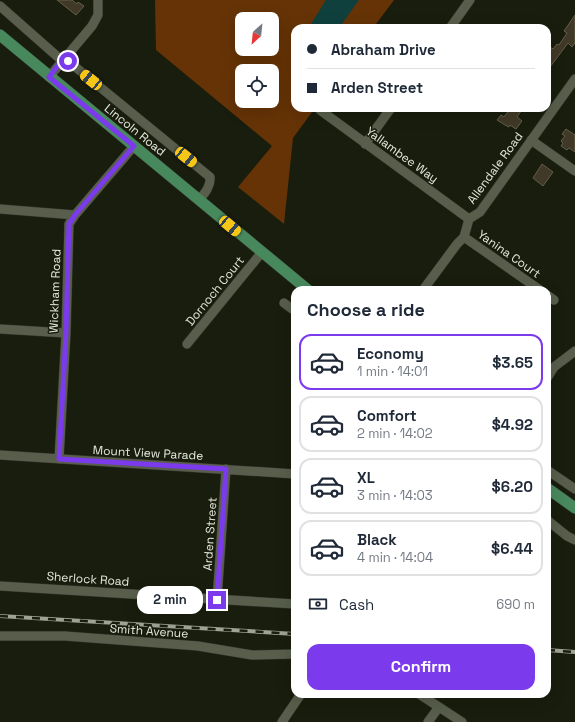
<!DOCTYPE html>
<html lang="en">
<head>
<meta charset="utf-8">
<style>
  :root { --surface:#fff; --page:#f6f6f7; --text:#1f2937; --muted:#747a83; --line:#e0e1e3; --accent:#7c3aed }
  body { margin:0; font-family:"Space Grotesk",sans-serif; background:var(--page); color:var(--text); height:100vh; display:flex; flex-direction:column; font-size:15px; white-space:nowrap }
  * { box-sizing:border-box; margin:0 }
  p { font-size:13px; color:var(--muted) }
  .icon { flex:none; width:22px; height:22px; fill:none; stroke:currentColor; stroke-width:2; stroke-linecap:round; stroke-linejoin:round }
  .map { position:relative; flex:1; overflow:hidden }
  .panel { position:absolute; left:291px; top:286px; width:260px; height:412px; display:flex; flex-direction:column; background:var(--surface); border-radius:12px; box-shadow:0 4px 16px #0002 }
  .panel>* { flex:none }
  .top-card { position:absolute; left:291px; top:24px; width:260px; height:88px; border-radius:12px; box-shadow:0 4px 16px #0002; display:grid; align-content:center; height:88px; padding:0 16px; background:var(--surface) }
  .needle { width:26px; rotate:207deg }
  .fabs { position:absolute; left:235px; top:12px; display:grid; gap:8px }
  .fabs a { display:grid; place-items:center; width:44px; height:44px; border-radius:8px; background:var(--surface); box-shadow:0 4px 16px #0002; font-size:20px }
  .end { position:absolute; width:18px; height:18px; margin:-9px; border:5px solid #7c3aed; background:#fff; box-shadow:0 0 0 2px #fff }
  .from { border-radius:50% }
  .bubble { position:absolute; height:28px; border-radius:12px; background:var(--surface); box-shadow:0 4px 16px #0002; font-size:13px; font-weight:700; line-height:28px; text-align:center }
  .car { position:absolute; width:12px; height:24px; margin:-12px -6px; border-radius:5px; box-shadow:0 0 3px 1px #0007; background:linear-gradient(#f5c518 24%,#345 0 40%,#f5c518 0 76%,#345 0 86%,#f5c518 0) }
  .top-card b { display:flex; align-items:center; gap:14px; height:38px; font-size:15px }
  .top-card b+b { border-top:1px solid var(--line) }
  .top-card i { width:10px; height:10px; background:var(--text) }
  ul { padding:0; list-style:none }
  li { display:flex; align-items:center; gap:12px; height:56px; margin:0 8px 6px; padding:0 8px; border:2px solid var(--line); border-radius:12px }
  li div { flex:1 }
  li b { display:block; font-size:15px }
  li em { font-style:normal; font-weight:700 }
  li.current { border-color:var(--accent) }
  li>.icon { width:36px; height:36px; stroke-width:1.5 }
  h2 { padding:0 16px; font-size:18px; line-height:48px }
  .pay { display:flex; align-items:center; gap:10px; height:44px; padding:0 16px; font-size:15px }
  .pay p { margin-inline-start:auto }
  .button { display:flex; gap:8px; margin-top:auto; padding:8px 16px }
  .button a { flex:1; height:46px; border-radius:12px; background:var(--accent); color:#fff; font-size:16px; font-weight:700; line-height:46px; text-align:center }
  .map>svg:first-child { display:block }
  .green { fill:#653306; fill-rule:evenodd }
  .water { fill:#0f403d }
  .building { fill:#403927; stroke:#645d4a }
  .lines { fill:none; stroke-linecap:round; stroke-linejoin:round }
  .minor-casing { stroke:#32342c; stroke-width:10 }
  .major-casing { stroke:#32342c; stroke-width:12 }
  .minor { stroke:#585e4b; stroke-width:9 }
  .major { stroke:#48885d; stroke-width:11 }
  .rail-casing { stroke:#9fa396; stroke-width:4 }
  .rail { stroke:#191d0d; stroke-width:2.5; stroke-dasharray:8; stroke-linecap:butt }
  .route { stroke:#7c3aed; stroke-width:5 }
  .labels { text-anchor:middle; stroke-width:3; stroke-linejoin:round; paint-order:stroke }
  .street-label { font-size:12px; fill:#e5e9de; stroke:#191d0d }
</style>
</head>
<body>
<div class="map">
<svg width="575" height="722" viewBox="0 0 575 722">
  <rect width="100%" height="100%" fill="#191d0d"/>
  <path class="green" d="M155,0h239l-21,28h-78v80h20l-22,30 -9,86 -46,-37 34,-41 -116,-96zM242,19h30v30h-30zM242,71h30v30h-30z"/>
  <path class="water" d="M326,0h33l-20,28h-27l-1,-4z"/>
  <path class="building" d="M57,0h15l5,4 1,-2 6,4 -8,9z
    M575,15v28l-3,4 -4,-4 -21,28v-26l6,4 4,-5 2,1 8,-12 -3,-2z
    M511,108h12l-6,9 5,4 -6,8 -6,-4 -1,2 -4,-2 -8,-5 4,-5 3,2z
    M566,129l9,6v17l-6,-4 -2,2 -6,-4 2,-3 -2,-2 4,-5 -3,-2z
    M542,164l11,8 -10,14 -10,-8z"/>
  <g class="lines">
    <g class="minor-casing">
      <path id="minor" d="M0,6l59,52 9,3 142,116c1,9 -5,16 -11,23
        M450,28l20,-28
        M49,77l43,-51 6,-11v-15
        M320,110l149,109
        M531,140l44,31
        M365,144l26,-36
        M0,209l75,6
        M464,237l76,53
        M423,290l34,-46 7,-7 5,-18 11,-7 95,-133
        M547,295l7,5
        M284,303l8,6
        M0,329l66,4
        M187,344l75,-92
        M547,378l7,-11 21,-16
        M0,455l295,19
        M59,459l7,-126 3,-109 6,-9 59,-69
        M547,470l28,19
        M547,520l20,16 8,4
        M0,586l295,18
        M217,600l9,-131
        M0,636h65l133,10 54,9 43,-1
        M419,694l43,28
        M282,722l19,-28
        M428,722l11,-15"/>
    </g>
    <g class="major-casing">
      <path id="major" d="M0,35l308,255
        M547,488l28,20"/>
    </g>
    <use href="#minor" class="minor"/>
    <use href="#major" class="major"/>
    <g class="rail-casing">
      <path id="rail" d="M0,616l295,18
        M547,650l28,2"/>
    </g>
    <use href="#rail" class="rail"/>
  </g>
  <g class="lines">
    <path class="route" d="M68,61l-5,-2 -14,18 85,69 -59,69 -6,9 -3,109 -7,126 167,10 -9,131"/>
  </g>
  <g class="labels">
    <g class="street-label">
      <text transform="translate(135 130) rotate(39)" y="4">Lincoln Road</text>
      <text transform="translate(402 155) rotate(36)" y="4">Yallambee Way</text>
      <text transform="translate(495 168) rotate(-54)" y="4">Allendale Road</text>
      <text transform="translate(509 254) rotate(35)" y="4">Yanina Court</text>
      <text transform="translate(55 291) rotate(-88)" y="4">Wickham Road</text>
      <text transform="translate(215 291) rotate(-51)" y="4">Dornoch Court</text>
      <text transform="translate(148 453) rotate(3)" y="4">Mount View Parade</text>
      <text transform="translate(210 534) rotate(-86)" y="4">Arden Street</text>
      <text transform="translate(88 579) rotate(4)" y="4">Sherlock Road</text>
      <text transform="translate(149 631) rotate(4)" y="4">Smith Avenue</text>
    </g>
  </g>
</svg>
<div class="fabs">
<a><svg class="needle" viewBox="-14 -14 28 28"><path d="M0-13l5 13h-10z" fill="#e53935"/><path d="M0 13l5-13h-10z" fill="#747a83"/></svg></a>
<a><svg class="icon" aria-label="locate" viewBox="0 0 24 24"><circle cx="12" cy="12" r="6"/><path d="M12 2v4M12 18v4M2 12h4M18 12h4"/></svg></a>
</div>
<i class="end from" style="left:68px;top:61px"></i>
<i class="end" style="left:217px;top:600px"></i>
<div class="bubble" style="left:137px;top:586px;width:66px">2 min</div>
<i class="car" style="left:91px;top:80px;rotate:309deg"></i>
<i class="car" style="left:186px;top:157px;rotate:129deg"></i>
<i class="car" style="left:230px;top:226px;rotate:130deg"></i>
<div class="top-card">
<b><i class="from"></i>Abraham Drive</b>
<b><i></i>Arden Street</b>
</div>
<section class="panel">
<h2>Choose a ride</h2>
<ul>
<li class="current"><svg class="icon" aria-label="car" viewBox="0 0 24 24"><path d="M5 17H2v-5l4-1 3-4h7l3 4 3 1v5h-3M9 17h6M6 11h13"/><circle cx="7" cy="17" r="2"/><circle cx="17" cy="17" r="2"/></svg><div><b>Economy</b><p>1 min · 14:01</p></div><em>$3.65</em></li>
<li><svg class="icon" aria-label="car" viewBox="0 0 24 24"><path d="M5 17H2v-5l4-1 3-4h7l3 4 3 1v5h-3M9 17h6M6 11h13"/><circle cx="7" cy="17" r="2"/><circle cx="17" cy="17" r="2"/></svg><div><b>Comfort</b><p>2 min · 14:02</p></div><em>$4.92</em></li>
<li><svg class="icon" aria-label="car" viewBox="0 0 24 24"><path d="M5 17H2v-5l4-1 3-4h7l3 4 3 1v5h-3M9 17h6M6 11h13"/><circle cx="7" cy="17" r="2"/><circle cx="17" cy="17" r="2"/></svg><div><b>XL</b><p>3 min · 14:03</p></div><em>$6.20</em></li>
<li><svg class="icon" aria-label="car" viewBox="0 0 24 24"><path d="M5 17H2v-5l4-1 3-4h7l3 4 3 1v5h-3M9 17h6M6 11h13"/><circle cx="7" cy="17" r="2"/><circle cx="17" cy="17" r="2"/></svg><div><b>Black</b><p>4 min · 14:04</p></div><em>$6.44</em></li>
</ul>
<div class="pay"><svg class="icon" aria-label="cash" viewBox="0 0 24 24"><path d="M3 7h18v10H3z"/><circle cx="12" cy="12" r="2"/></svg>Cash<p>690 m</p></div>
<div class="button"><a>Confirm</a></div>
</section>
</div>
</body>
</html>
